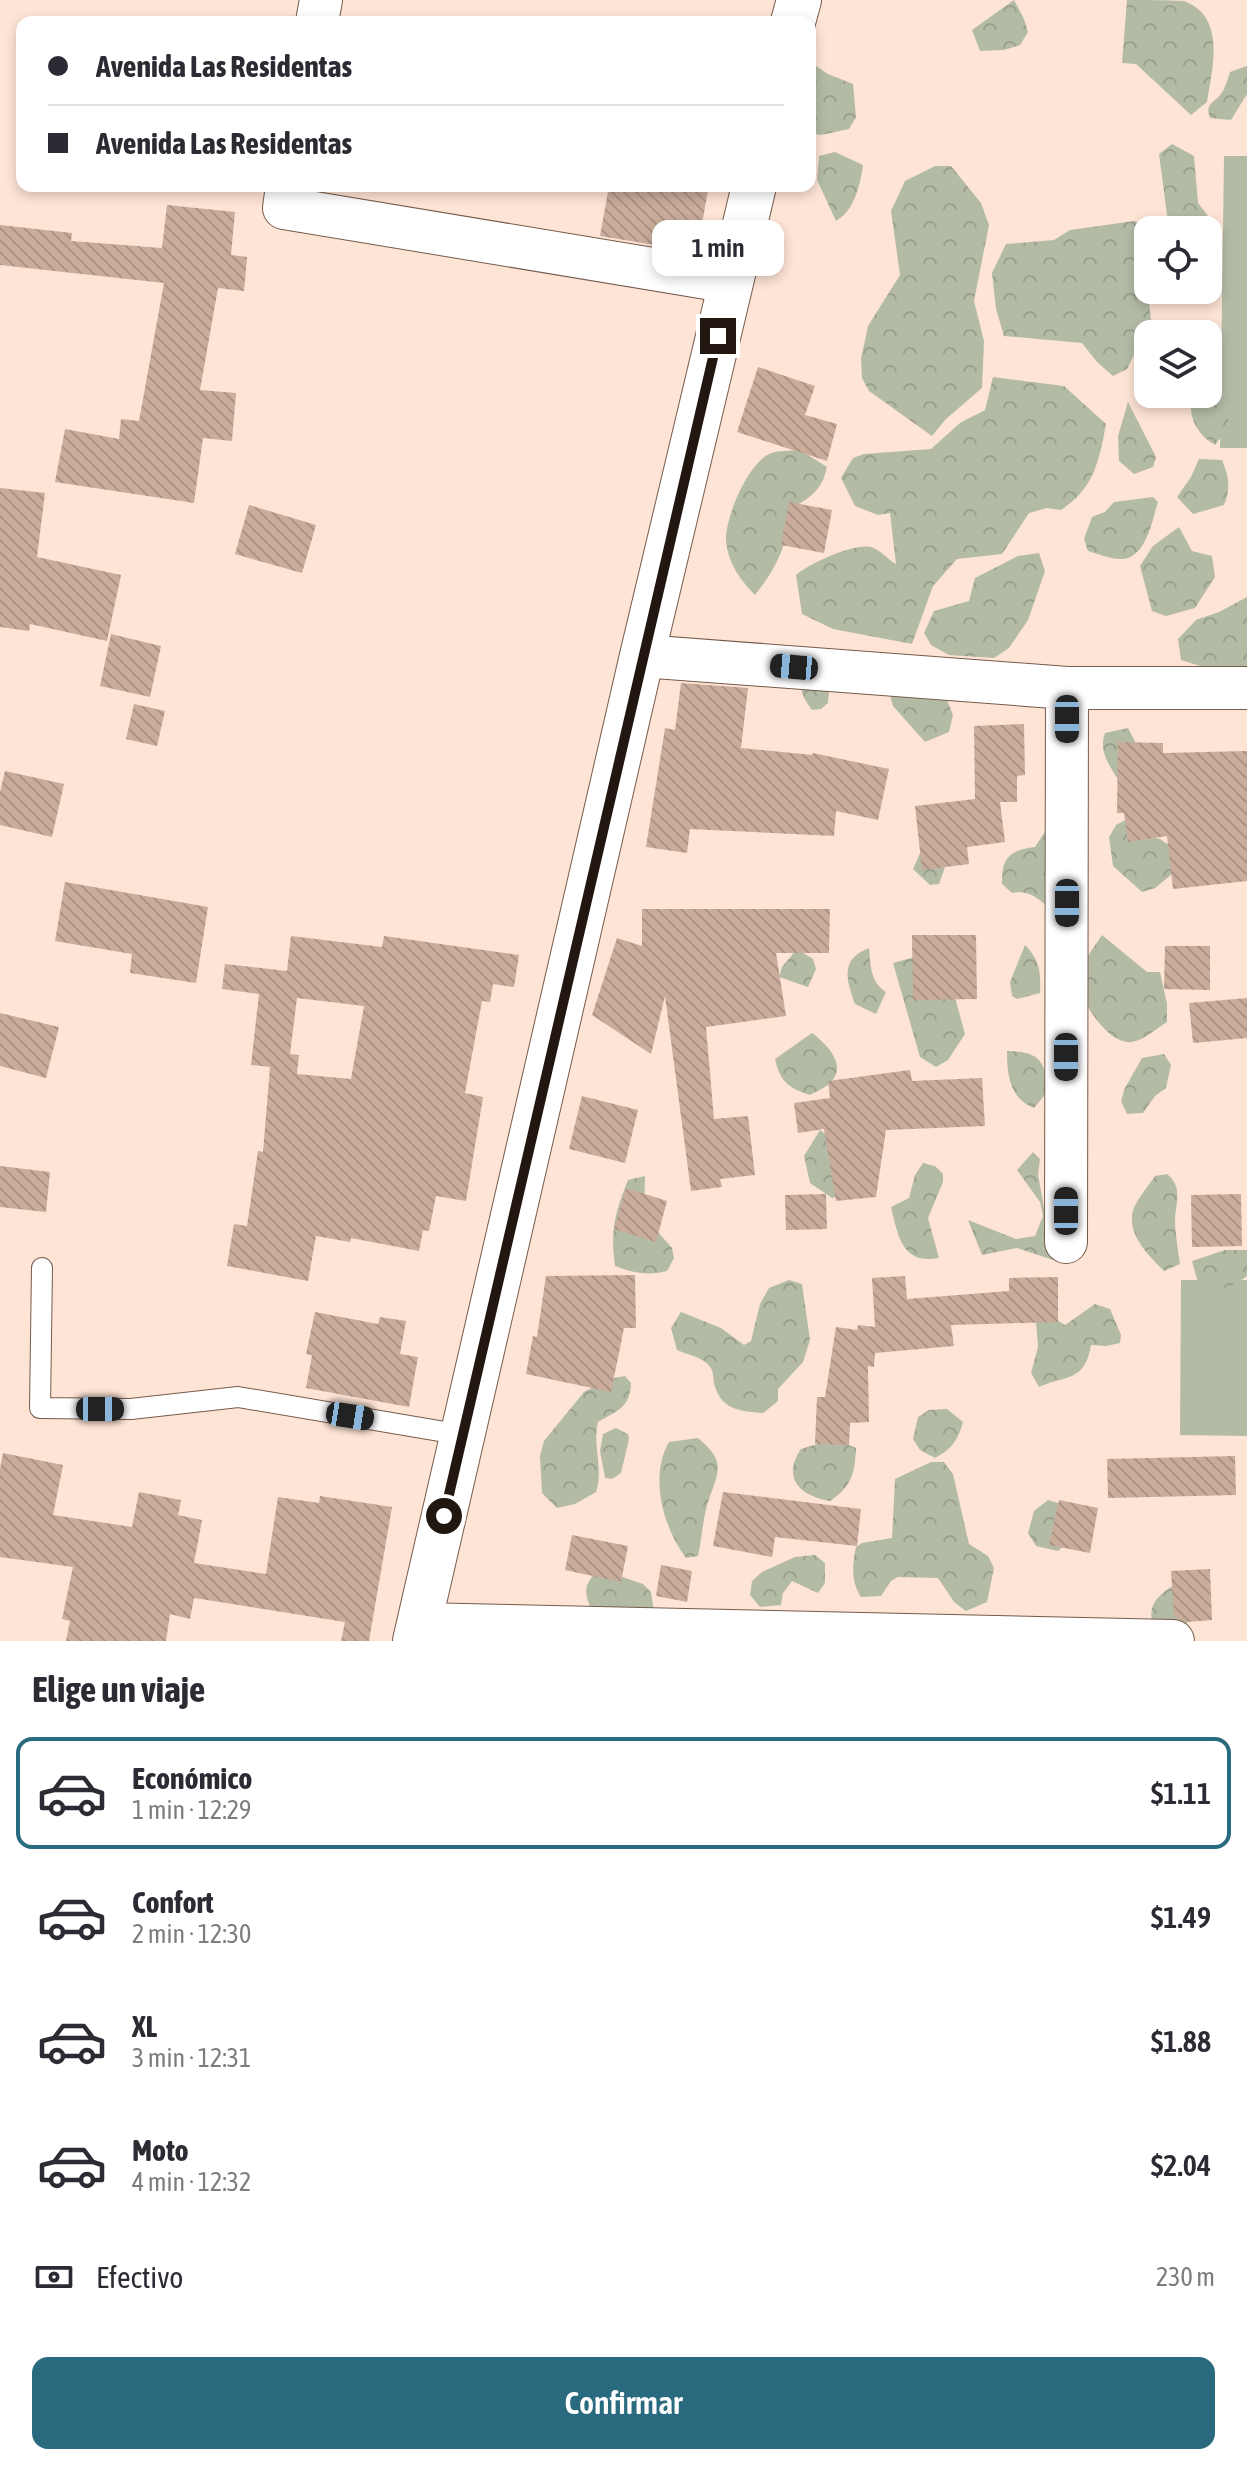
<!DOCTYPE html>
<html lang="es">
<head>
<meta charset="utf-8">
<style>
  :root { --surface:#fff; --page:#f7f7f7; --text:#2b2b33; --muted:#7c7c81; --line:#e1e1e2; --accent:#2a6a7f }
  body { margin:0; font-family:"Asap Condensed",sans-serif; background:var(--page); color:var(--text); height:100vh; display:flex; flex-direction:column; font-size:30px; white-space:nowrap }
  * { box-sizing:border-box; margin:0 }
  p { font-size:26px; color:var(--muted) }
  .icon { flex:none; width:44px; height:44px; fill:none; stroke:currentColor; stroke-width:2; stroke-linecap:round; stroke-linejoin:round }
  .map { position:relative; height:1641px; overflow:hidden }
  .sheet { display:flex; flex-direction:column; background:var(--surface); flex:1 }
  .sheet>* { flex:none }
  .top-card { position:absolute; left:16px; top:16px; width:800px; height:176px; border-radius:16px; box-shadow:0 4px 12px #0003; display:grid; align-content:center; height:176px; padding:0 32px; background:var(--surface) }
  .fabs { position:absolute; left:1134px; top:216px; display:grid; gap:16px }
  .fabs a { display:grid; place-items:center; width:88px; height:88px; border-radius:16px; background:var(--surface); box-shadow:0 4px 12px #0003; font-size:40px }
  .end { position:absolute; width:36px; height:36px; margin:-18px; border:10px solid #221710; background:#fff; box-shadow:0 0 0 4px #fff }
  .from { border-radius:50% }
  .bubble { position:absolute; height:56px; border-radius:16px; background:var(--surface); box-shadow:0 4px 12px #0003; font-size:26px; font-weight:600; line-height:56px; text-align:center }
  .car { position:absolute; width:24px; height:48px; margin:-24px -12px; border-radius:10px; box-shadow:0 0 6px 2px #0007; background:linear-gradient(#222 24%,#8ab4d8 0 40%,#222 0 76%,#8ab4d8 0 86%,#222 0) }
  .top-card b { display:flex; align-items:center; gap:28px; height:76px; font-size:30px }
  .top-card b+b { border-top:2px solid var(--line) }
  .top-card i { width:20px; height:20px; background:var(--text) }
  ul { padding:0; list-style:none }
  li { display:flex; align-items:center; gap:24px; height:112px; margin:0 16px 12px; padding:0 16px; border:4px solid transparent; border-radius:16px }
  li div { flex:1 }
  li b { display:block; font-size:30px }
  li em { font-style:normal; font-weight:600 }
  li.active { border-color:var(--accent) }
  li>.icon { width:72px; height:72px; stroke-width:1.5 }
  h2 { padding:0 32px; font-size:36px; line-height:96px }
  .pay { display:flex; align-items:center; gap:20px; height:88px; padding:0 32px; font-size:30px }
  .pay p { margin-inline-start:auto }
  .action { display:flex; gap:16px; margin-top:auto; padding:16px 32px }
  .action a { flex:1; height:92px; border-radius:16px; background:var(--accent); color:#fff; font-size:32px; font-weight:600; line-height:92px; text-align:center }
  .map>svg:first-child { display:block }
  .green { fill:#b4bba5 }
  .forest { fill:url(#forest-crowns) }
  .building { fill:url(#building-back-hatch); fill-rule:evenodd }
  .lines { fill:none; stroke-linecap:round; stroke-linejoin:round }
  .lane-casing { stroke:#765b4b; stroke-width:22 }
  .street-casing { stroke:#765b4b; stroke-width:44 }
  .primary-casing { stroke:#765b4b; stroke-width:46 }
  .path { stroke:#9e8b80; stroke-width:5; stroke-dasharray:6 6; stroke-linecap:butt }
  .lane { stroke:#fff; stroke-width:20 }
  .street { stroke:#fff; stroke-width:42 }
  .primary { stroke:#fff; stroke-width:44 }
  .route { stroke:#221710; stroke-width:10 }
</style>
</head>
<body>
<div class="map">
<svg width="1247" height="1641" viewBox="0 0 1247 1641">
  <defs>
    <pattern id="forest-crowns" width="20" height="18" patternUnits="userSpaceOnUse" patternTransform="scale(2)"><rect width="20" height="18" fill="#b4bba5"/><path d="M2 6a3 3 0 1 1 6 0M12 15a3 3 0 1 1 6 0" fill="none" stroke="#9aa08d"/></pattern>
    <pattern id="building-back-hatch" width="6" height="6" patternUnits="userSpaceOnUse" patternTransform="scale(2)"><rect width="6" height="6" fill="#caac9b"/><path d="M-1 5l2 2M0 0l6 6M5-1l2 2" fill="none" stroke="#ad9384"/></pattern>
  </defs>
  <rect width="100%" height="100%" fill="#fde4d5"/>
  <path class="green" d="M1224,156h23v292h-27z
    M1181,1280h66v156l-67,-1z"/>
  <path class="forest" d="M1014,0l10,19 4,13 -8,13 -16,5 -24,1 -8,-21z
    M1127,0c17,0 41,0 57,1 43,16 28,68 23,101l-16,13 -55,-51 -14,-1z
    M810,62l18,12 25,10 3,33 -7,12 -28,6 -11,-2z
    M1247,66v28l-16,26 -21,-2c-6,-16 6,-15 13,-27 3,-6 5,-13 7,-19z
    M1172,144l22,12 4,47 20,26 4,20 -14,18v-37h-39l-10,-76z
    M835,152l28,13c-3,20 -8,45 -27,56l-19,-41 2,-24z
    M935,166h16l30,37 8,22 -15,76 10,40 -2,47 -36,31 -14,17 -63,-45 -7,-13 -1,-19 7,-33 32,-51 -9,-64 14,-30z
    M1134,221l14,4 2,5h-2l-1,53 4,37 -24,49 -14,7 -16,-14 -15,-19 -78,-7 -8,-27 -4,-36 14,-29 48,-4 16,-10z
    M993,377l71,9 42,38c-7,38 -12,64 -45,86l-14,-2 -18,5 -27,41 -45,5 -24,27 -21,58 -79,-15 -31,-15 -6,-39c12,-11 58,-32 75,-28 8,2 18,13 25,17l-6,-51 -12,2 -23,-9 -14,-28 12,-20 11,-4 67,-5 29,-26 25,-13z
    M1215,382c3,4 11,10 13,15 7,17 -3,35 -13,48 -18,-10 -29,-30 -22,-51h15v-10z
    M1128,402l28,55 -3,10 -19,7 -15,-13 -1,-25z
    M800,450l27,17c-5,22 -14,29 -33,40 -10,40 -13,55 -39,88 -15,-15 -27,-32 -29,-54 -1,-24 22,-77 43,-87 8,-4 22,-3 31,-4z
    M1199,459l23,1c7,17 9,28 2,45l-31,9 -16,-17 14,-20z
    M1153,497l5,5c-6,19 -12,57 -37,57 -11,0 -23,-5 -33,-8l-4,-12 8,-22 13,-5 9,-10z
    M1179,527l13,24 20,5 3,21 -20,31 -29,8 -14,-5 -12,-45 13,-20z
    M1039,553l6,18 -17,49 -19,28 -15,10 -45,-3 -18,-10 -7,-12 10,-22 35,-10 6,-23 43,-22z
    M1247,597v80l-6,2 -60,-19 -3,-21 18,-19 23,-8z
    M802,674l28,7 -2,22 -7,6 -9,1c-10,-14 -13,-20 -10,-36z
    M938,678l15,37 -4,17 -24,10 -32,-36 -5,-18z
    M1128,728l11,21 -20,32c-9,-15 -21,-29 -14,-48z
    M1061,807l-7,103c-16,-9 -22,-21 -42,-17l-10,-9c-1,-26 8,-34 33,-37z
    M1131,817l13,18 16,4 22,15 1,11 -28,23 -13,4 -29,-26 -4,-29 7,-12z
    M928,835l17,32 -6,17 -9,1 -17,-16z
    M1102,935l45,37h13l7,32v18c-10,6 -23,18 -35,20 -26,3 -51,-44 -59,-64z
    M1025,945c15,15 16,28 15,48l-23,6 -5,-3 -2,-14z
    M869,948c2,19 1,33 17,44l-10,22 -21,-10c-9,-25 -15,-45 14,-56z
    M797,949l16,10 3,10 -8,18 -29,-10 3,-10z
    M926,954l21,37 9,10 9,33 -17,26 -12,7 -16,-10 -27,-94z
    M812,1033c13,10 35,30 20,48 -5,6 -15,10 -22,14 -21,-7 -30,-13 -35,-36z
    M1007,1051c33,1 37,9 42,39l-15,18c-25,-10 -27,-34 -27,-57z
    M1164,1054l7,11 -5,23 -11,8 -12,17 -16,1 -6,-13 4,-13 17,-30z
    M820,1130l14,10 11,55 -13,3 -22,-15 -6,-27z
    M1033,1152l7,7 -2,15 6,34 7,6 11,45 -9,1 -36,-12 -35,7 -14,-35 48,19 19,-3 8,-20 -3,-14 -23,-32z
    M923,1163l12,3 8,8v8l-15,36 11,40c-37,7 -41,-22 -48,-51l18,-9 6,-23z
    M1167,1174c18,15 7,31 8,50 1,13 3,27 5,40l-16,7c-14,-14 -34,-33 -32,-55 1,-13 16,-29 23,-40z
    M645,1176l-1,40 28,32 2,10 -7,13c-18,5 -34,2 -52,-5 -5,-36 0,-53 13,-86z
    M1225,1250h22v26c-15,12 -30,16 -48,10l-7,-25z
    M789,1280l13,4 8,56 -7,22 -25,27v12l-15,12c-21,-2 -40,-2 -48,-26 -2,-5 -1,-13 -4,-19 -7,-11 -23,-13 -34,-18l-6,-22 10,-16 40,16 23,17 7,-4 9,-37 9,-16z
    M1095,1304l15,5 11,26 -1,8 -14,3 -15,-1c-6,37 -25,30 -52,42l-8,-14 7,-26 -2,-27 17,-2 12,7z
    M625,1376l6,7c-1,25 -13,27 -33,39 -6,23 6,46 -2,70l-21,12 -18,4 -15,-15 -2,-37 4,-15 40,-49 24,-13z
    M947,1409l16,13c-5,18 -11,27 -28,36l-15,-8 -7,-11 5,-22 11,-7z
    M616,1428l12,6 1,5 -8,34 -9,6 -7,-1 -5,-27 3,-17z
    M698,1438c27,23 22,31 11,61 -6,17 -7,39 -11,57l-12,2c-23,-31 -37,-81 -17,-116z
    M834,1439l22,9c-1,26 -5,39 -26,53 -29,-5 -49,-22 -29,-52z
    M931,1462h13l9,12 16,70 19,12 6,12 -7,34 -21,9 -12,-9 -16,-24 -40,-1 -7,4 -10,15 -20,1c-10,-15 -9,-33 -5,-50l6,-4 30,-5 3,-59z
    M1048,1500l13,4 3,42 -6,5 -22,-5 -8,-13 6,-22z
    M815,1555l10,8v20l-7,10 -26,-12 -9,12 -2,12 -21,2 -10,-12 2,-14 10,-9 33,-15z
    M599,1569l44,15 8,8 3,20 -59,5c-10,-22 -15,-29 4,-48z
    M1176,1584c7,14 15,32 9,48l-32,-6c-6,-22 5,-31 23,-42z"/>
  <path class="building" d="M609,186h80l19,4 -11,62 -97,-16z
    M167,205l68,7 -4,43 16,2 -3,34 -26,-3 -18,102 36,3 -4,48 -29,-3 -9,65 -139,-21 10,-53 54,10 2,-20 18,2 25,-138 -164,-18v-40l72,8 -1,8 91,7z
    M758,367l57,19 -10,29 32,9 -10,37 -90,-29z
    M0,488l45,5 -8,64 84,18 -14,66 -77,-17 -1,7 -29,-4z
    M789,502l43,8 -8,43 -43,-8z
    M249,505l67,20 -14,48 -67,-19z
    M111,634l50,12 -11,51 -50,-11z
    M681,683l67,5 -7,60 71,7 1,-2 76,16 -11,51 -42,-9 -2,25 -144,-7 -3,24 -41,-6 19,-119 10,2z
    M134,704l31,7 -8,35 -31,-7z
    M1024,724l1,51 -8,1v26h-17l5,40 -38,5 2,17 -47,6 -7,-64 60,-7 -1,-73z
    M1118,742l45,1v10l84,-2v130l-74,8 -6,-53 -39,6 -4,-29h-7z
    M5,771l59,13 -12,53 -52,-12v-33z
    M65,882l143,25 -12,76 -66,-10 2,-19 -77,-13z
    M642,909h188l-1,44h-53l10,63 -80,11 8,92 34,-3 7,59 -35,4 2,8 -31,4 -26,-195 -14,58 -59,-39 25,-77 25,8z
    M912,935h64l1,64 -64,1z
    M291,936l91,11 2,-11 135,19 -5,32 -21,-3 -3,18 -8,-1 -17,92 18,4 -17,104 -30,-5 -7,35 -6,-1 -4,21 -68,-13 -1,4 -34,-6 -8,45 -81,-15 7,-42 13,2 11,-75 5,1 7,-85 -19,-2 8,-71 -37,-5 3,-25 62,7zM297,998l67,8 -13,73 -54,-5 2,-19 -9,-1z
    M1165,946h45v44l-46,-1z
    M1247,998v40l-54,5 -4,-40z
    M0,1013l59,14 -13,51 -46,-12z
    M910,1070l2,11 70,-3 3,48 -99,4 -10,67 -40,4 -12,-72 -26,4 -4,-30 36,-5 -2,-17z
    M582,1096l56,14 -13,53 -56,-14z
    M0,1166l50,6 -4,40 -46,-5z
    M626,1188l41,13 -11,41 -42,-13z
    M826,1194l1,35 -41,1 -1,-35z
    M1241,1194l1,52 -50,1 -1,-52z
    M635,1275l1,53h-12l-13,64 -85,-18 7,-38 4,1 9,-61z
    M905,1276l2,23 102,-8v-13l49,-1v45l-107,3 3,21 -79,7 -1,14 -6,-1 1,56 -19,1 -1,22 -34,-1 2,-47h8l11,-70 21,3 1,-5 17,2 -3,-49z
    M315,1312l63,12 2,-7 26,4 -6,33 18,3 -9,50 -103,-19 6,-33 -6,-1z
    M3,1453l60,12 -10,50 79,12 7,-35 42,8 -3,15 24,5 -8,43 72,11 12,-77 41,6 1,-7 72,11 -23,134h-28l4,-19 -151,-24 -4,21 -20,-5 -4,27h-100l4,-20 -8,-2 11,-52 -73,-10v-88z
    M1235,1456l1,39 -128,3 -1,-39z
    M723,1492l138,17 -4,37 -82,-9 -3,20 -59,-11z
    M1059,1500l39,8 -8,45 -41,-8z
    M572,1535l56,11 -7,36 -56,-12z
    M661,1565l31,6 -5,31 -31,-6z
    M1210,1569l2,51 -25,2 -13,-5 -3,-46z"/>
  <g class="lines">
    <g class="lane-casing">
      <path id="lane" d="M42,1268l-2,140 91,1 107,-12 225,38"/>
    </g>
    <g class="street-casing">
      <path id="street" d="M317,22l4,-22
        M287,186l-3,22 447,74
        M642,656l425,32h180
        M1066,1242l1,-554
        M419,1624l754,17"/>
    </g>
    <g class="primary-casing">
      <path id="primary" d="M793,22l6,-22
        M415,1641l227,-985 112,-470"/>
    </g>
    <path class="path" d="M810,70l3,-14"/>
    <use href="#lane" class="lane"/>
    <use href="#street" class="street"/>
    <use href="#primary" class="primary"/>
  </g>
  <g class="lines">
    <path class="route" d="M444,1516l274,-1180"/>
  </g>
</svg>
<div class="fabs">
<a><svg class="icon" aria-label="locate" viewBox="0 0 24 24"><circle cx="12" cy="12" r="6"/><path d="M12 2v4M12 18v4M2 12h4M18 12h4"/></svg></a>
<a><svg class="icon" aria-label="layers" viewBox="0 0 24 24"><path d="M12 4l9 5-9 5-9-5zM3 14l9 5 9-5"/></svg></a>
</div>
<i class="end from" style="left:444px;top:1516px"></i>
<i class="end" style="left:718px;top:336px"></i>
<div class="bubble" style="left:652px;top:220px;width:132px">1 min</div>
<i class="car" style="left:794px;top:667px;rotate:275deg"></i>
<i class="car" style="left:1067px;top:719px;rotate:180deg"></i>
<i class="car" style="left:1067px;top:903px;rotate:180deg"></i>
<i class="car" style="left:1066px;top:1057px;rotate:180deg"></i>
<i class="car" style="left:1066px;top:1211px;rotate:0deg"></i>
<i class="car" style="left:100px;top:1409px;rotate:90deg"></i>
<i class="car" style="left:350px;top:1416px;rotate:99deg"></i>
<div class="top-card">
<b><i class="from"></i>Avenida Las Residentas</b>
<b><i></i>Avenida Las Residentas</b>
</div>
</div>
<section class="sheet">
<h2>Elige un viaje</h2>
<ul>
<li class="active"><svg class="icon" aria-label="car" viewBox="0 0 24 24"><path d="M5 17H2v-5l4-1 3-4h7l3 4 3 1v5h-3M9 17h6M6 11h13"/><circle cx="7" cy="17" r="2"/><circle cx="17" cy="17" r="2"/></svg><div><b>Económico</b><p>1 min · 12:29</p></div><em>$1.11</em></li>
<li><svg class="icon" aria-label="car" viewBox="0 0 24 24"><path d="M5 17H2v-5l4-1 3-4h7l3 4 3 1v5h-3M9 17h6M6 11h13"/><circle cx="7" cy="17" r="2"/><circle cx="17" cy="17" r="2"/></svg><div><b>Confort</b><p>2 min · 12:30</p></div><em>$1.49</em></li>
<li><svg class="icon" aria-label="car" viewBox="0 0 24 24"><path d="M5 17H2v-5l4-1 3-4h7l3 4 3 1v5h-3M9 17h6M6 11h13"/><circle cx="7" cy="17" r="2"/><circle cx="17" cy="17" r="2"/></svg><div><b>XL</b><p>3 min · 12:31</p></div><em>$1.88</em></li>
<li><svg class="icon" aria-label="car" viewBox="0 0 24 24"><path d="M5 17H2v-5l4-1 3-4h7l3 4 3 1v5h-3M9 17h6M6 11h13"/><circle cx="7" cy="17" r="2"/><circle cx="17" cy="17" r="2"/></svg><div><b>Moto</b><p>4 min · 12:32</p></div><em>$2.04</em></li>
</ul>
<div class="pay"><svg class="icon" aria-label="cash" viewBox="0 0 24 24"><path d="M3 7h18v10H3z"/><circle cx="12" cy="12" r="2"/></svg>Efectivo<p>230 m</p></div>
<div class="action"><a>Confirmar</a></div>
</section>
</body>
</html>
